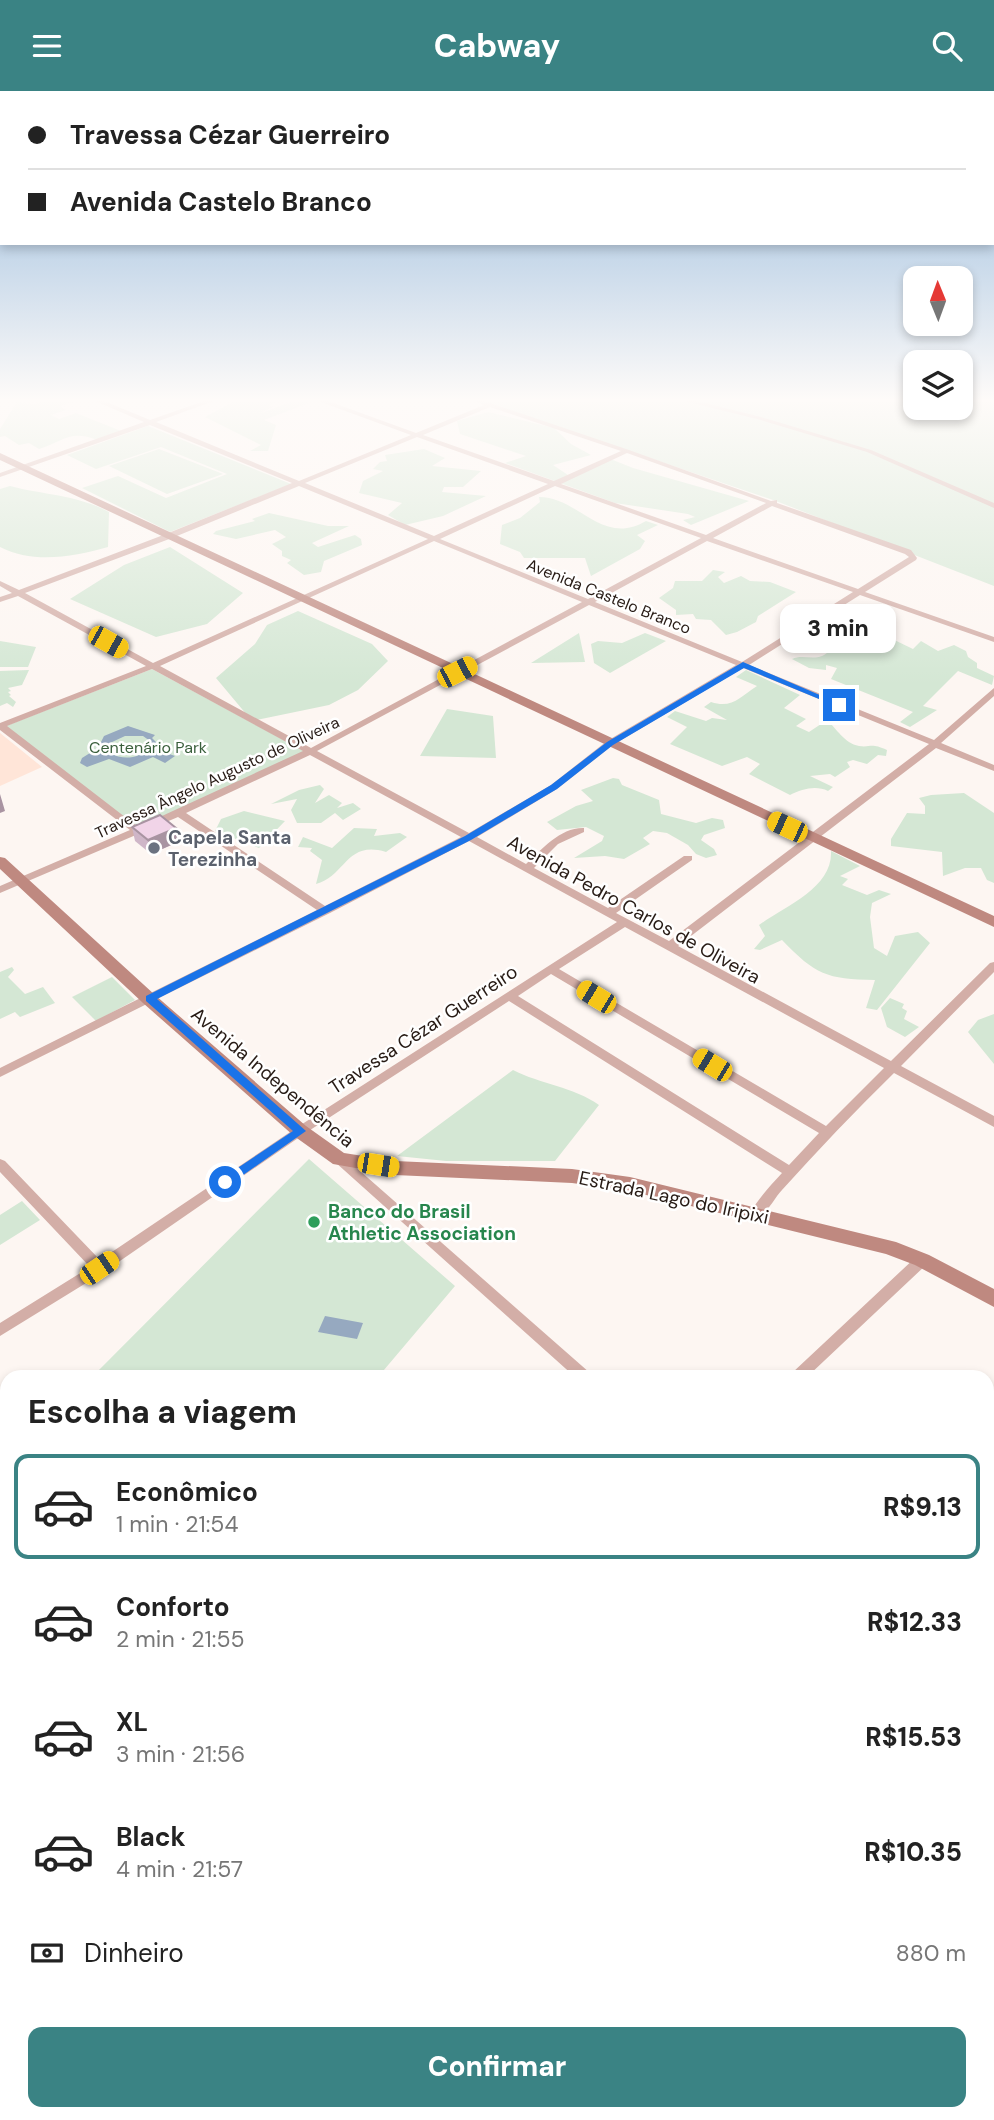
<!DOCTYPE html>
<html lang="pt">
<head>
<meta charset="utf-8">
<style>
  :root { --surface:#fff; --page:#f2f2f2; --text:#222; --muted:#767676; --line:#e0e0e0; --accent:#3a8384 }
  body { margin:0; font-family:"DM Sans",sans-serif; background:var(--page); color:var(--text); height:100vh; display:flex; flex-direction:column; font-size:26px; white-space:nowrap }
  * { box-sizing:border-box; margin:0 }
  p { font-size:23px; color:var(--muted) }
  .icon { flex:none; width:38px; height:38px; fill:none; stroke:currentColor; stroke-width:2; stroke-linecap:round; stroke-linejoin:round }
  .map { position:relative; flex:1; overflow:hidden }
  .panel { position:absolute; left:0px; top:1279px; width:994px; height:751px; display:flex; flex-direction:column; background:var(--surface); border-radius:21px 21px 0 0; box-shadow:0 4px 10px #0003 }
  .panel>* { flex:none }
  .banner { position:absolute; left:0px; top:0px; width:994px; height:154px; box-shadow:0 4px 10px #0003; display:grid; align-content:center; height:154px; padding:0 28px; background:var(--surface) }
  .needle { width:46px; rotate:359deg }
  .buttons { position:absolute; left:903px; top:175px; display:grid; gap:14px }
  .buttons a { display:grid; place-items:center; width:70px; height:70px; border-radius:14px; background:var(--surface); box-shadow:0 4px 10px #0003; font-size:35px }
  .end { position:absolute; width:32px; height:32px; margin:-16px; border:9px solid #1a73e8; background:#fff; box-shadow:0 0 0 4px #fff }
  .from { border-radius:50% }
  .bubble { position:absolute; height:49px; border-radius:14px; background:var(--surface); box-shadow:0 4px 10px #0003; font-size:23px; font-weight:800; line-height:49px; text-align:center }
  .car { position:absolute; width:21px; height:42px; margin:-21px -10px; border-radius:9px; box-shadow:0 0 5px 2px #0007; background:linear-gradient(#f5c518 24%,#345 0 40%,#f5c518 0 76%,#345 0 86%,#f5c518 0) }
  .banner b { display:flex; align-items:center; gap:24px; height:66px; font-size:26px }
  .banner b+b { border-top:2px solid var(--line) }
  .banner i { width:18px; height:18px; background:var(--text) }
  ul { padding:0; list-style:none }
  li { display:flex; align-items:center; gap:21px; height:105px; margin:0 14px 10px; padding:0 14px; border:4px solid transparent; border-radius:14px }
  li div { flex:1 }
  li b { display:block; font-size:26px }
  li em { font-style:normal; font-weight:800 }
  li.selected { border-color:var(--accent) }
  li>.icon { width:63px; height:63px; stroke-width:1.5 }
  h2 { padding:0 28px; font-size:32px; line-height:84px }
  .pay { display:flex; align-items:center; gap:18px; height:77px; padding:0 28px; font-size:26px }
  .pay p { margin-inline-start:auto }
  .primary-button { display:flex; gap:14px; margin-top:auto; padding:14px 28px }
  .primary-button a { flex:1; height:80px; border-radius:14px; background:var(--accent); color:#fff; font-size:28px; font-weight:800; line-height:80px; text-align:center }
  header { display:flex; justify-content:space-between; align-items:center; height:91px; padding:0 28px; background:var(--accent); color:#fff; font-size:32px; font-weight:800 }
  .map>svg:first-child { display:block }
  .built { fill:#ffe5d8 }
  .green { fill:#d4e7d4 }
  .water { fill:#96a9c0; fill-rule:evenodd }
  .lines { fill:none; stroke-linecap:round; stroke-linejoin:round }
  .street { fill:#d3aea7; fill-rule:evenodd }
  .secondary { fill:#bf8980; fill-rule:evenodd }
  .wall { fill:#cfb6c8 }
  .shaded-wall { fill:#a994a2 }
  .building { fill:#f1d4e8; stroke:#a994a2; stroke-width:2 }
  .route { fill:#1a73e8 }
  .worship-dot { fill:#6b7280; stroke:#fff; stroke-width:2.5 }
  .leisure-dot { fill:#2e9e5b; stroke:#fff; stroke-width:2.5 }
  .labels { text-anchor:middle; stroke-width:5; stroke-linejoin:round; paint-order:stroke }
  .far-street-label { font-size:16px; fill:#271b15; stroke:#fff }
  .far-park-label { font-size:16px; fill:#3a5f3c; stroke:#fff }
  .worship-label { font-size:19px; font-weight:bold; fill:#5b616d; stroke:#fff; text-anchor:start }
  .street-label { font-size:19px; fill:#271b15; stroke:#fff }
  .leisure-label { font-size:19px; font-weight:bold; fill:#27864d; stroke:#fff; text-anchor:start }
</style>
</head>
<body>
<header><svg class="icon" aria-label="menu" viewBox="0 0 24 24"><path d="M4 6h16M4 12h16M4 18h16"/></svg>Cabway<svg class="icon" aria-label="search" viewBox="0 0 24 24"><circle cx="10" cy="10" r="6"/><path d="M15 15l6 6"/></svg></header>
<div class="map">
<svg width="994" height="2029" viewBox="0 0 994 2029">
  <rect width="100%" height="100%" fill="#fdf6f2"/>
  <path class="built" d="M0,642l42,34 -42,19z"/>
  <path class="green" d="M45,310l28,1 -13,4 6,4 -15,5 8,4 17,-6 45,18 -24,9c-26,-11 -35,2 -58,9l-10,-6 -10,2 -14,-9 -5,1v-8l17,-27 17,2z
    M235,310h42l-8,4 4,2 -15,7 36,-13 15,2 -45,17 12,5 -8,26h-18l11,-6 -56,-28z
    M482,310h433v7h46v-7h33v185l-218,-85z
    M488,321l66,16 17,16 20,11 -38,10 15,10 40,-17 25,10 116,33 -58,24 -8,-5 12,-3 -7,-3 -73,-11 -110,-40 21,-7 -66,-22 -3,-13z
    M148,335l143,58 -121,48 -88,-44 36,-12 48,22 61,-24 -66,-27 -65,22 -29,-14z
    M159,358l64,25 -56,20 -58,-28z
    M424,358l21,9 -13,8 49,5 -18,16h-19l-2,5 44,4 -43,20 -38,9 -17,-10 14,-12 -43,-10 4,-12 20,-10 -10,-2 7,-7 7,-1 -2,-6z
    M10,395c34,9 68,9 99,26l-1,35c-35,10 -75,17 -108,0v-58z
    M539,406c40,0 63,50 107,24l12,4 -21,10 8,6 -5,8 -49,27 -6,-18h-61l-4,-6 -20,-8 2,-19 18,-7 20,-16z
    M269,422l59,13h21l-37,17 6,4 37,-12 6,4 1,6 -38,16 -3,11 -17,3 -17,-12 4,-3 -9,-4v-5l-10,-7 14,-7 -11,-7 -39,9 -23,-5 3,-3 39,-10 -3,-2z
    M170,456l73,46 -36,31 -51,13 -86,-38 54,-34z
    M713,479l12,2 -7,5 6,6 17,-7 9,5 20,1 26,10 -38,24 -2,6 -19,10 -11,3 -15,-15 -15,-1 -3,-5 -17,1v-5l-17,-12 14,-10 2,-7h27z
    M843,518l50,20 -9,6 29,14 8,-8 17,10 16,-6 12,6 2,6 9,6v5l17,8 -2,9 -34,-14 -35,35 14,4 -27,17 -10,-5 13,-10 -82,-33 6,-11 -11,-3v5l-17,-2 -17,-9c10,-5 19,1 30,-3 7,-3 12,-11 19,-14l-9,-5 18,-14 -18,-6z
    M298,520l74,33 16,17 -30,29 -29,15 -77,16 -36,-43 39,-34 12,-19z
    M579,542l6,29 -54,1z
    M645,542l21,8 -56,32 -16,-10 -3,-19 7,-3 24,2z
    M0,550l36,6 -8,20h-28z
    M152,578l154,83 -168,76 -132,-102z
    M29,579l-7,15 -14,3 3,3 -3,1 3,3 -2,1 7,6 -3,5 -6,-4 -7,3v-35z
    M746,579l54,25 -16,13 22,11 -10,7 13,6 18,-12c10,9 17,23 32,26 12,2 11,-4 28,4l-1,6 -8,-1 -11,9 -14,-4 -6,2 3,5 -15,10 -5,-3 -20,2 23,11 -5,4c-12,-6 -26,-2 -38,4l-41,-21 11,-10 -13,-7 -25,9 -52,-22 17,-17 -20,-10 8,-6 31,10 6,-3 15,2 -23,-13 7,-5c21,7 29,-5 46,-16l-21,-9z
    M447,618l46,7 3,42 -76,-2z
    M613,687l6,1 3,6 37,15 2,14 35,9 16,-5 11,2 2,8 -21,7 -3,5 13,9 3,6 -11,3 -10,-4 -8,-9 -21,-12 -14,-2 -10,7 7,6 -26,15 -19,-3 -31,2 28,-17 2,-5 -18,-9 -29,3 -10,-8 29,-16 17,-5 -12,-11z
    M320,694l4,4 -9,14 14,-8 13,8 -5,5 16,-5 8,6 -18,11 -8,-7 -14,10h-24l-6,-13 6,-11 -26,5 28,-14z
    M964,702l30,20v70l-7,-3 -6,-12h-16l-22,8 -1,-24 -51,-6v-7l16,-26 18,1v-8l-6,-8 12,-3z
    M244,720l41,10 -26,27 -44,-17 6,-12z
    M354,737l23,1 -3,7 26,-3 7,4 -21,15c-40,-12 -40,24 -70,32l6,-24 -12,-9 2,-3 -14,-1 5,-10 29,11z
    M831,760l29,15 -20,10 8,3 -6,6 25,10 12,-5 12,4 -19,9 -2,14 4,31 13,8 8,-20 23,-4 12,11 -53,67 -11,-2 9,-28c-49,-1 -59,-5 -93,-40l-22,10 -6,-1 11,-13 -6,-11c26,-19 74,-37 72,-74z
    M12,876l2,3 -6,7 17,17 18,-7 12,16 -35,14 -5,-5 -15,7v-47z
    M112,886l23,23 -39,21 -24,-24z
    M890,907l14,6 -2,4 5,3 -3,8 15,8 -14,10 -18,-10 -6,-19z
    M994,923v50l-26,-32 10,-12z
    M513,979c27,14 61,17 86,35l-44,56h-109l-49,-5z
    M309,1068l146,127 -77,91h-286z
    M22,1110l18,19 -40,25v-30z"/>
  <path class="water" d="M128,635l27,9 -3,3 10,10 -1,3 14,5 -10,7 -12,-6 -23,10 -21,-8 -22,8 -7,-4 2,-5 16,-10 6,-12zM125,645h18l7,5v7c-11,10 -26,13 -40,5v-10z
    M325,1225l38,7 -6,16 -39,-7z"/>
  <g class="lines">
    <path class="street" d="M95,310h9l46,19 54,-19h10l-58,21 143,59 112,-46 -93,-34h10l88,32 68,-28 -10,-4h10l145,49 142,51 6,-1v3l134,47 6,8 -1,2 -51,32 129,45v5l-134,-47 -111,70 185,75 60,-52v8l-53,47 53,22v6l-58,-23 -258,198 213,115 99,-98 4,-1v10l-93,94 93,50v11l-100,-54c-39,38 -76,77 -112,117 -9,9 -17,30 -30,27l-2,-4c9,-15 20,-27 32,-40l-273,-172 -205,133 -200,138 -104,64v-13l90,-56 -90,-95v-13l5,2 95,99 196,-132 321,-206 -148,-81 -139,72 -330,164v-9l317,-158 -139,-93 -178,76v-7l130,-56 -130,-100v-7l146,-57 -128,-70 -18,6v-5l12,-4 -12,-7v-5l19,9 147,-56 126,-51 -142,-58 -150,52v-4l144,-51zM490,316l131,44 -67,30 -131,-46zM417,346l131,47 -114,52 -129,-53zM627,362l139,50 -60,32 -145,-51zM299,395l129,53 -275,124 -128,-70 147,-55zM555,395l146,52 -113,61 -148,-60zM772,415l133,48 4,3 -51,32 -145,-51zM434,450l148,61 -271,146 -151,-82zM707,450l146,51 -111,70 -147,-60zM589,514l147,60 -129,76 -56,44 -82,48 -152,-82zM743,577l186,76 -260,197 -53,-28 76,-53v-4h-8l-76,52 -74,-40 24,-24 26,-12v-4c-23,-1 -42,21 -58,36l-49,-27 80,-48 56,-44zM152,578l151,82 -165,76 -131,-101zM310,664l151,82 -136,69 -139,-93zM625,836l259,141 -58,58 -267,-157zM551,883l268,159 -30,32 -271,-169z
      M684,310h13l64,16 110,33 123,53v5l-127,-56 -110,-33z
      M339,1063l4,2 247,217 2,4h-17l-240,-215 -2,-3 2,-3z
      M922,1164l5,1 2,4 -2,4 -120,113h-17l2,-4 125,-117z
      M7,1396v18l-7,3v-18z
      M7,1505v19l-7,3v-19z
      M987,1623l7,3v21l-7,-3z
      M994,1682v24l-7,3v-24z
      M0,1705l7,3v26l-7,-3z
      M7,2019v4h21l-2,6h-24z
      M192,2023h22l2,6h-22z
      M731,2023h22l-2,6h-22z
      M899,2023h24l2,6h-24z"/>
    <path class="secondary" d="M0,362l994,463v11l-994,-467z
      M0,766l5,1 150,137 151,131 38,27 51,8 177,8 58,8 266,65 33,13 65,34v18l-79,-42 -29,-11 -256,-63 -58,-8 -177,-8 -62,-11 -39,-28 -151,-133 -143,-134z"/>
  </g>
  <path class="wall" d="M132,736l46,15 -27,12 -16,-13z"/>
  <path class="shaded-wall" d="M0,703l5,17 -5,2z
    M176,737l2,14 -27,12 -3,-14z"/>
  <path class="building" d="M160,724l16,13 -28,12 -16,-13z"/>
  <linearGradient id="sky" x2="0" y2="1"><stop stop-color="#87b0d8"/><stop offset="0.52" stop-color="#fefbf9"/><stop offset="1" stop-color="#fefbf9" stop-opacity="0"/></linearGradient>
  <rect width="994" height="594" fill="url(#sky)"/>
  <path class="route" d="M743,571l100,43 -7,1 -92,-38 -131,77 -56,44 -86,51 -314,159 149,132 -77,54h-8v-6l72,-48 -147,-130v-5l319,-160 86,-51 56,-43z"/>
  <circle class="worship-dot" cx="154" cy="757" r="7"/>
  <circle class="leisure-dot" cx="314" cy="1131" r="7"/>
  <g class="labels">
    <g class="far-street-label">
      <text transform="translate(609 505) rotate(22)" y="6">Avenida Castelo Branco</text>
      <text transform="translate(217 686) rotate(-25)" y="6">Travessa Ângelo Augusto de Oliveira</text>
    </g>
    <g class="far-park-label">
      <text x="148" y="662">Centenário Park</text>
    </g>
    <g class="worship-label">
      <text x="168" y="753">Capela Santa<tspan x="168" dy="22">Terezinha</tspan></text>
    </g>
    <g class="street-label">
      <text transform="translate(634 818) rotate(29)" y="7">Avenida Pedro Carlos de Oliveira</text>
      <text transform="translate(423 938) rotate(-33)" y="7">Travessa Cézar Guerreiro</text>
      <text transform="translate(273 986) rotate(40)" y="7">Avenida Independência</text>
      <text transform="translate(674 1106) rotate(12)" y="7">Estrada Lago do Iripixi</text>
    </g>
    <g class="leisure-label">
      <text x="328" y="1127">Banco do Brasil<tspan x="328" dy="22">Athletic Association</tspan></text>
    </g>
  </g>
</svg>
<div class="buttons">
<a><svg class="needle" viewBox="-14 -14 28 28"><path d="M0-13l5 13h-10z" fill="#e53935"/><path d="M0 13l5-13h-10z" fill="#767676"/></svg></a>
<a><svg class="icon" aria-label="layers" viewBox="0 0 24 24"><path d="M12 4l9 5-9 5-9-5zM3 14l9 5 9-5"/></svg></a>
</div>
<i class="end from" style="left:225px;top:1091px"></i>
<i class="end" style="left:839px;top:614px"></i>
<div class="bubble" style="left:780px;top:513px;width:116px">3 min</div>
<i class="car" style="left:108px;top:551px;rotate:119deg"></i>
<i class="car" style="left:457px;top:581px;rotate:63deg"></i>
<i class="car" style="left:787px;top:736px;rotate:295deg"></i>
<i class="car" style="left:596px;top:906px;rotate:301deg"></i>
<i class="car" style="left:712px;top:974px;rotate:301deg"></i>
<i class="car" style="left:378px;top:1074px;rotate:99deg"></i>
<i class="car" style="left:99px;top:1177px;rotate:56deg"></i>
<div class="banner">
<b><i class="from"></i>Travessa Cézar Guerreiro</b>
<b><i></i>Avenida Castelo Branco</b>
</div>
<section class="panel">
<h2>Escolha a viagem</h2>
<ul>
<li class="selected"><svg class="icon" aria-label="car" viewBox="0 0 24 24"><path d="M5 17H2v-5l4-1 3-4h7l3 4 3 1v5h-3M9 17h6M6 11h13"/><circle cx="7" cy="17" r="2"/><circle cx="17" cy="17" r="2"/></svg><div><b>Econômico</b><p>1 min · 21:54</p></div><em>R$9.13</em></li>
<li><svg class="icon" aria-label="car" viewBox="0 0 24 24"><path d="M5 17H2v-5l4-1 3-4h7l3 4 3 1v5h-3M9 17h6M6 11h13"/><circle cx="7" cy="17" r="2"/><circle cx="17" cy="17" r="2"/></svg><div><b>Conforto</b><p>2 min · 21:55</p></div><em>R$12.33</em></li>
<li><svg class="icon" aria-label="car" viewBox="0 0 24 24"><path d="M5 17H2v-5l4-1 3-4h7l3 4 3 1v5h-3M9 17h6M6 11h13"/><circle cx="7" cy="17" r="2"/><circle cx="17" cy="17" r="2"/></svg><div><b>XL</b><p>3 min · 21:56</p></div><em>R$15.53</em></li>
<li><svg class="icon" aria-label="car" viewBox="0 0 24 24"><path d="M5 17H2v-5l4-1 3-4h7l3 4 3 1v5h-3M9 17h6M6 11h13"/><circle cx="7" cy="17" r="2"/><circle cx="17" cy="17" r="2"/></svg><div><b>Black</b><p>4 min · 21:57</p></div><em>R$10.35</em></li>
</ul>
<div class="pay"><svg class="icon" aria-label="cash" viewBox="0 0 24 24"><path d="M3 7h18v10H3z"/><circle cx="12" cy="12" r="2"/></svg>Dinheiro<p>880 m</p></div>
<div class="primary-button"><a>Confirmar</a></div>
</section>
</div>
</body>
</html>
